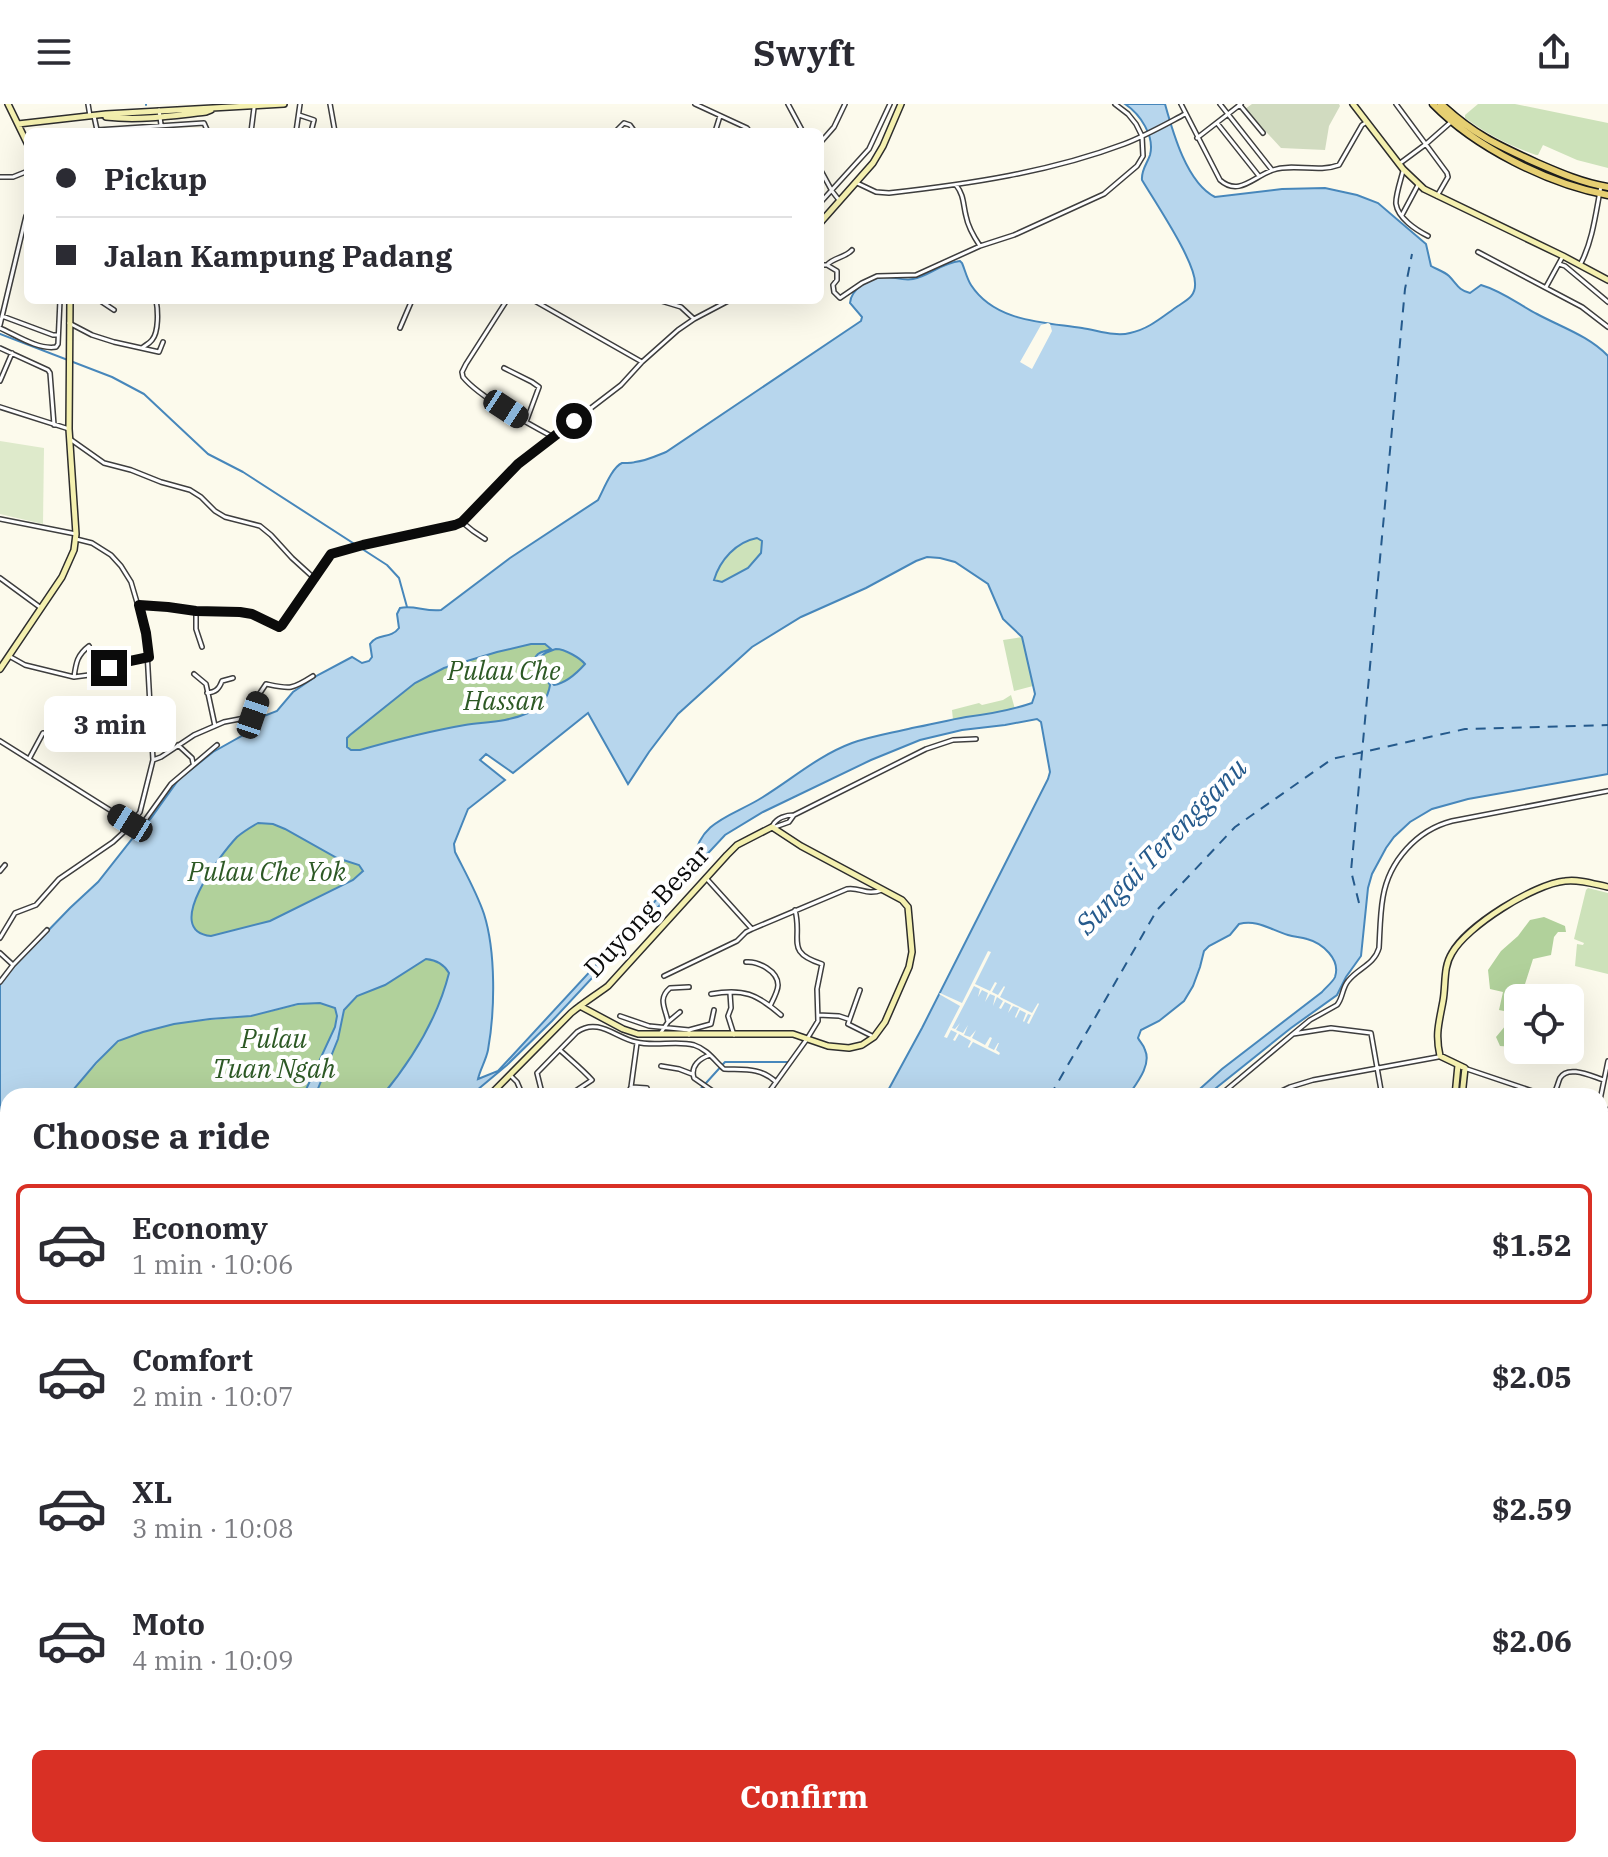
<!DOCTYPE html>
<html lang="en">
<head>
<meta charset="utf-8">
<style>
  :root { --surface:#fff; --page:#f7f7f7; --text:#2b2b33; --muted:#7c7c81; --line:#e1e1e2; --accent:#d93025 }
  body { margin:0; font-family:"IBM Plex Serif",serif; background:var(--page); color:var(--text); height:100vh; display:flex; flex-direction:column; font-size:30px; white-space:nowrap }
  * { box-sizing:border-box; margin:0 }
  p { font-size:26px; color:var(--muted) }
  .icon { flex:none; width:44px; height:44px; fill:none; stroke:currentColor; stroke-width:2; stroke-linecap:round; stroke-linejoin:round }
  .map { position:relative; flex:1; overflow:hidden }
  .details { position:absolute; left:0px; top:984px; width:1608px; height:770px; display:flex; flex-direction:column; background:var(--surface); border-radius:24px 24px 0 0; box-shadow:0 8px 32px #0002 }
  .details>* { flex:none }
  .top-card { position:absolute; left:24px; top:24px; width:800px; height:176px; border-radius:12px; box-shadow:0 8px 32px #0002; display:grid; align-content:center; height:176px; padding:0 32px; background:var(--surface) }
  .fabs { position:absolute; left:1504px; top:880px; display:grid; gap:16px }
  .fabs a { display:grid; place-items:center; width:80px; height:80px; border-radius:12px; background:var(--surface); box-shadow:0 8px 32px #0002; font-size:40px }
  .end { position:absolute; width:36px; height:36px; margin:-18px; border:10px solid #0b0b0b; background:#fff; box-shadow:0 0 0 4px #fff }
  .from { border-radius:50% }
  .bubble { position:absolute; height:56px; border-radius:12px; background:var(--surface); box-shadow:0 8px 32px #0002; font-size:26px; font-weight:800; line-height:56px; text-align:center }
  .car { position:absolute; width:24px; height:48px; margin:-24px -12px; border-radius:10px; box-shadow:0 0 6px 2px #0007; background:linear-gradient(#222 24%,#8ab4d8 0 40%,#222 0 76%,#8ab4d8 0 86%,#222 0) }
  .top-card b { display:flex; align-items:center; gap:28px; height:76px; font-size:30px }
  .top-card b+b { border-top:2px solid var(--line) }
  .top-card i { width:20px; height:20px; background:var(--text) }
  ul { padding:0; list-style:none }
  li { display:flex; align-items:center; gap:24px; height:120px; margin:0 16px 12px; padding:0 16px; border:4px solid transparent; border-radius:12px }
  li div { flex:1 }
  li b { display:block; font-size:30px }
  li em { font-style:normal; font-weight:800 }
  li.current { border-color:var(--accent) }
  li>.icon { width:72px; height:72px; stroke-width:1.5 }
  h2 { padding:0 32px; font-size:36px; line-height:96px }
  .button { display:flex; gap:16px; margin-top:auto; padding:16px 32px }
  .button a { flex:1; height:92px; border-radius:12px; background:var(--accent); color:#fff; font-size:32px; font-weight:800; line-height:92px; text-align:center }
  header { display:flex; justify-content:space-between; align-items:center; height:104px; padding:0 32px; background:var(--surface); font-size:36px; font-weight:800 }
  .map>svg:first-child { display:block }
  .green { fill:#cde2ba }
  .forest { fill:#b1d19b }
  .cemetery { fill:#d1dbc0 }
  .pitch { fill:#deeacb }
  .water { fill:#b7d6ed; stroke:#4787bb; stroke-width:2; fill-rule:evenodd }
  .pier { fill:#fcfaec }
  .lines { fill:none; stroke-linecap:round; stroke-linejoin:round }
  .stream { stroke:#4787bb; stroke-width:2 }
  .ferry { stroke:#255a8c; stroke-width:2; stroke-dasharray:10 8; stroke-linecap:butt }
  .street-casing { stroke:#3e3e3e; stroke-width:6 }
  .secondary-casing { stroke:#2d2d2d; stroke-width:8 }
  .primary-casing { stroke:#1c1c1c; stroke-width:9 }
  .highway-casing { stroke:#1c1c1c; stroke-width:10 }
  .street { stroke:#fff; stroke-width:3 }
  .secondary { stroke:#f4f0af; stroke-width:5 }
  .primary { stroke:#e6cf72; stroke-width:6 }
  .highway { stroke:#e1a365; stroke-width:7 }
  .route { stroke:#0b0b0b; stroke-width:10 }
  .labels { text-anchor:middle; stroke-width:8; stroke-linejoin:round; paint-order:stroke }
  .park-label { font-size:26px; font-style:italic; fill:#2d5925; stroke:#fff }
  .street-label { font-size:26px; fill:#0b0b0b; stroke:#fff }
  .water-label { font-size:28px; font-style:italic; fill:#255a8c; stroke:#fff }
</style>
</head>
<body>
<header><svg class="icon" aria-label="menu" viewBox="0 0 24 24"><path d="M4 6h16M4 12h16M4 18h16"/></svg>Swyft<svg class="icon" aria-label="share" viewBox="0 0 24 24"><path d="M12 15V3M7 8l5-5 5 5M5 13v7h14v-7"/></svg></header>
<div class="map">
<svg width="1608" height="1753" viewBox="0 0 1608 1753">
  <rect width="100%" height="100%" fill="#fcfaec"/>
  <path class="green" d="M1478,0h37l93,19v45l-31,-8 -34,-15 -5,10h-2c-26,-9 -49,-21 -71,-37v-3z
    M758,434l4,3v12l-14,15 -26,14 -8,-2c6,-20 22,-38 44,-42z
    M1022,533l11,49 -19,5 -11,-51z
    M1011,591l4,14 -18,5 -44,6 -1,-10 27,-7 3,2 21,-5z
    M1588,784l20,5v81l-33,-8 2,-22 6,1 1,-2 -10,-4 12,-49z"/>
  <path class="forest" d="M540,539l9,3 1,5 11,-2 24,13v2c-8,9 -19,20 -31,21l-6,-5c6,14 -8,28 -21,34 -19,8 -41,8 -62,11 -35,6 -70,15 -105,25h-9l-4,-3v-9l3,-3c21,-17 42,-36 64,-51 27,-18 93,-39 126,-41z
    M258,719l15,1 12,5 52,29 22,7 4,6 -4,5 -89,45 -59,15c-50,-5 10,-82 26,-99 6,-5 14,-10 21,-14z
    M1544,813l21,9 1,6h-8l-4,5 -3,18 -18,4 -8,25 5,3 -3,11h-9v43l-3,6 -15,-1 -4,-9 10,-12 8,-19 -8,-2 -2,7 -5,-1 4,-18 -13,-3 -2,-19 13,-19 17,-15 12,-16z
    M425,855c10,1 19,5 24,14 -11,44 -38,88 -67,123h-67l23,-57 6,-29 13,-14 28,-11z
    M311,899h9l15,5 2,8 -2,11 -32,69h-235l43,-48c32,-29 98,-26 138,-32 21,-3 41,-11 62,-13z
    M8,1066v300l-8,4v-293z
    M1262,1746h107l3,7h-114z
    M1486,1746h51l11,7h-63z"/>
  <path class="cemetery" d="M1252,0h87l1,2 -11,20 -4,24 -44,-2 -36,-39z"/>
  <path class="pitch" d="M0,337l44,7 -1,76 -43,-10z"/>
  <path class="water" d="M1125,0h40c8,29 22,79 50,93l67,-8 43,-1 32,7 21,8 48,41 5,22c5,3 14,6 18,10 8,8 9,14 21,17l11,-8c21,6 37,19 56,29 24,13 52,22 71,42v418l-140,25 -36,10 -22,13 -16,15 -8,11 -14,26 -4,14 -7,68 -15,21 -9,18 -46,33 -85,68h-14l30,-27 100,-77c4,-5 11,-10 13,-15 6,-18 -13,-34 -28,-38 -6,-2 -13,-2 -19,-4 -17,-5 -31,-16 -49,-11l-9,11 -21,11 -5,5 -4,16 -7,19 -9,15 -25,20 -18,9 -3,8c2,4 6,7 7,12 7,15 -9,34 -17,46h-243l37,-68 126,-249 2,-7 -9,-50 -4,-3 -32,6 -43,5 -42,10 -49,20 -108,52 -38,23 -173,186 -45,44 -37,31h-88c29,-35 56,-79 67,-123 -5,-9 -13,-13 -23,-14l-41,26 -28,11 -13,14 -6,29 -23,57h-12l32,-69 2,-11 -2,-8 -15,-5 -22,1 -47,12 -41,3 -36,5 -31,8 -25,9 -22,22 -28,33h-60v74l-8,11v-198l9,-12 61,-63 28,-26 38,-48 15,-16 28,-39 34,-27 32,-18 -2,-6 3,-5 31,-12 16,-19 25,-17 34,-18 10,6 7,-2 3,-4 -2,-13c7,-11 21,-5 29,-16l-2,-14 3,-6c14,-3 26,4 41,2l69,-52 88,-58c5,-9 14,-33 24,-37 1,0 12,0 13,-1 11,-1 21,-6 31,-10l195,-131 1,-4 -12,-14c1,-14 18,-24 32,-26 10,-1 20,4 31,2 16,-3 28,-16 47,-18l2,2c3,7 5,16 9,22 24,37 72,37 111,43 15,2 33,9 48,5 19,-4 32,-16 48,-27 9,-6 18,-10 17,-23 0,-22 -40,-81 -53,-103 -1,-10 5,-16 8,-25 5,-19 -10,-41 -25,-51zM757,434l5,3 -1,12 -13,15 -26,14 -8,-2c6,-20 22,-38 43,-42zM927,453l13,1 15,4 33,22 15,35 19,18 13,57 -3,9c-23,8 -42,11 -66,14 -18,3 -36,8 -54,11 -20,5 -40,8 -60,15 -35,13 -62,38 -94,57 -29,17 -58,22 -64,59l-196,212 -20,8c2,-9 8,-19 10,-29 7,-39 8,-98 -4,-136 -7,-21 -19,-42 -29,-62l-1,-8 14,-35 37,-29 -25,-20 6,-6 27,19 75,-60 40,71 21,-32 29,-38 74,-67 49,-30 65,-29 50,-27zM531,540h14l6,5c-4,2 -9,2 -13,5 -11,10 8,23 12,31 -2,13 -10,23 -22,28 -20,9 -42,9 -63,12 -35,6 -70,15 -105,25h-9l-4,-3v-9l3,-3 65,-52 29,-15 53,-16zM556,545c9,0 24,9 29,15 -8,9 -19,19 -31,21l-15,-19c1,-13 6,-13 17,-17zM258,719l15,1 12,5 52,29 22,7 4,6 -10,9 -83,41 -59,15c-50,-5 10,-82 26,-99 6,-5 14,-10 21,-14z
    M8,1366v156l-8,8v-160z
    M0,1565l8,5v176h1043l-7,7h-1044z"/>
  <path class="pier" d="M1048,219l2,1 2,7 -20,38 -12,-7 21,-37z
    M988,847l3,1 -16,32 15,7 5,-9 2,1 -5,9 6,3 6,-9 1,1 -5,10 32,16 6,-10 1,1 -10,20 -2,-1 4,-8 -3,-1 -4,8 -1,-1 3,-8 -6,-3 -4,8 -1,-1 4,-9 -6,-2 -5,7 3,-8 -6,-3 -4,7 -2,-1 4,-7 -6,-4 -4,9 2,-10 -5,-2 -5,8 3,-9 -6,-3 -4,7 2,-8 -6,-3 -22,42 3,1 5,-6 -4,7 7,3 5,-8 -4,10 6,2 6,-7 -4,8 13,7 5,-8 2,1 -4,9 6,3 4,-7h1l-3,7 4,3 -1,2 -26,-13 -4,6 -1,-1 3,-6 -12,-7 -4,7 -2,-1 4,-7 -6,-3 -4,8 -3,-1 16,-31 -21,-12 1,-1 22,10z"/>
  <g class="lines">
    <path class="stream" d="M146,0v1
      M148,26l1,2
      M0,230l112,43 32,17 64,60 35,18 144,93 12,13 8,29
      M697,992v-3l28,-31h63"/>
    <path class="ferry" d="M1359,799l-8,-32 54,-582 7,-35
      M1050,992l107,-186 78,-83 97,-68 133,-30 143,-4
      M676,1753l25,-7"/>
    <g class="street-casing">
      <path id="street" d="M88,0l2,12
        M330,0l5,28
        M695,0l52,24 3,4
        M788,0l15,28
        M1181,0l39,76c19,17 34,-4 53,-10 20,-7 45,3 66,-5l23,-40 5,-3
        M1220,0l52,66
        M1239,0l24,29
        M1396,0l51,69 1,4 -11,19
        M159,6l3,22
        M299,11l15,5 -3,12
        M94,12l3,14 107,-7 4,9
        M1217,19l42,53
        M251,28l3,-24
        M296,28l4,-28
        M615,28l9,-9 6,2 5,7
        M715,28l5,-16
        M1197,34l44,-34
        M820,39l14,-16 11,-23
        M1399,60l27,-20 25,-22
        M820,65l12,22 7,9
        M1403,67c-2,8 -8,26 -7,33 2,14 20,26 32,32
        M0,73h13l15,-6
        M857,79l19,9 13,1c80,-9 161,-21 235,-49 21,-8 42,-20 61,-30
        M956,81c8,10 7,19 10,31 2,11 8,21 14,30
        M820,99l49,-54 21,-45
        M1402,111l16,-30
        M1478,148l104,55 26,20
        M1581,159c12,-23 15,-52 20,-77
        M1559,160l6,2 43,36
        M820,161h7l10,6v9l-4,5 1,7 6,6 22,-15 15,-7 39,-1 64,-29 34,-11 90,-41 33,-28 6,-10 -1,-20 -6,-12 -8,-10 -13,-10
        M827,161c7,-8 18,-7 25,-15
        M1546,183l17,-31
        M99,196l15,10
        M464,196h2
        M507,196l-41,64 -4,8 1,5c16,20 66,47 90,60
        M533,196l109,62
        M658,196l23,7 13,12
        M2,212l51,19h5
        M69,219l23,12 22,7 45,10 4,-10
        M0,221l26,-109
        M0,224c16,7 38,22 56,19l2,-3 2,-44
        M400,224l12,-28
        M0,244l48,22 2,3 4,52
        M142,244c3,-3 7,-4 10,-8 7,-8 6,-30 4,-40
        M504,264l28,14 7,5 -13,35
        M0,277l12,-28
        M0,303l69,22
        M70,335l34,24 27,7 30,12 29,8 11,7 14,14 10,6 35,9 11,9 21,23 22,20
        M0,415l76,15
        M462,418l11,9 12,8
        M0,474l41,30
        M139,501c19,1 38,4 57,6 19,2 40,-3 57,4 11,4 18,12 29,10l49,-71 32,-9 92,-20 7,-3 56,-58 103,-79 21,-23 36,-32 16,-11 36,-19
        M196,507v18l6,18
        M9,552l16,9 49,12 15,-2 41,-14 19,-4
        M194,570l12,10 9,42
        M74,573c2,-14 3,-22 15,-31
        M207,589c9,-1 12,-4 15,-12l11,-3
        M0,637l137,86 6,-4 28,-39 46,-39
        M178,641l14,13 1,5
        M29,655l14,-26 21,6 4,-2 2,-9
        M153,656l8,-3 33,-22 30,-13 26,-5 3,-2 7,-22 6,-9c24,5 25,6 47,-8
        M773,721c4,-7 13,-10 21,-10l132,-66 27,-9 23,-1
        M775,723l14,-5 5,-7
        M0,767l5,-6
        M706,774l46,51 95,-40c14,-2 19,7 35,1
        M0,834l15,-25 21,-8 23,-26 54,-37 13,-12 14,-18 13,-52 -7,-127 -15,-51 -10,-16 -10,-11 -19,-12 -16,-4
        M0,849l12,11
        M746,858c12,-1 32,9 32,23 0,6 -5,15 -8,21
        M664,872l73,-35 9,-9 6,-3
        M0,878l13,-17 34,-35
        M860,886l-12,34 26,13
        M730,889l1,15 -3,8 6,19
        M711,890c32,-6 46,0 70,21
        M818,911l21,1 9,3
        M620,912l29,10 40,4v5
        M668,918l12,-10
        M689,926l22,-6 3,-14
        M660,930l8,-12c-2,-13 -11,-23 2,-34l19,-1
        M1293,930l17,-14 27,-15c6,-7 5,-17 11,-24 10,-13 26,-16 31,-33 1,-17 1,-34 4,-51 6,-36 34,-67 69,-76l156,-30
        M561,947c11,10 21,18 31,29l-18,12 -11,4
        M710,951c-10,3 -20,11 -16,23l20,14 28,4
        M661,962l18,3 13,5
        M1467,965l80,27
        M511,972l6,6 6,14
        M632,983l15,1 1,8
        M548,992l-7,-7 -4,-16 40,-41c21,-15 39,6 59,10 19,5 40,-2 58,3 13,4 21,16 30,24 20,1 36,-2 52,13
        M627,992l4,-9 6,-44
        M754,992l15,-5
        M766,992l41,-57 11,-18 -1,-32 5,-25c-38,-12 -19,-24 -27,-54
        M1219,992l74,-62 38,-6 40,5 11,63
        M1271,992l19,-9 23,-7 125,-23
        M1552,992c5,-6 5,-11 8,-18 8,-14 33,-1 44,2
        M1600,996l8,-39
        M1600,1003l8,3
        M1600,1009l8,3
        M1600,1208l8,13
        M1600,1680l8,15
        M1125,1753l2,-7
        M1606,1753h2"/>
    </g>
    <g class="secondary-casing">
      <path id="secondary" d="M8,0l20,41
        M1353,0l50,65 21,20 139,67 45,24
        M106,13c33,4 67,-1 100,-5l5,-2
        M18,20l88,-10 178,-10
        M820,119l53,-60 10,-17 18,-42
        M0,565l62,-92 12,-27 2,-16 -7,-105 1,-129
        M489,992l82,-83c12,-10 25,-18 37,-27l119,-131 10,-10 35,-18 29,19 101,54 6,7 1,11 3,34 -3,15 -24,55 -11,15 -12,8 -13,3 -21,-2 -35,-12h-155l-15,-5 -43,-23
        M1455,992l3,-31
        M1462,992l3,-28 -25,-12c-5,-22 -1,-33 3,-55 3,-16 0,-34 9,-48 15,-27 82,-69 113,-72 14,-2 29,3 43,6
        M1600,1202l8,9
        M1600,1307l8,-38
        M1600,1334l8,-39
        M1600,1359l6,12
        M1600,1376l8,3
        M1600,1505l8,8
        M1600,1512l8,11
        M1600,1614l8,-4
        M1600,1622l8,-5
        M1548,1746l10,7
        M1559,1746l7,7
        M1165,1753l2,-7
        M1174,1753l1,-7
        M1473,1753l1,-7
        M1480,1753l1,-7"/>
    </g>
    <g class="primary-casing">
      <path id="primary" d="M1433,0c42,43 115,80 175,91
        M1441,0c32,30 56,41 96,59 23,10 46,20 71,24"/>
    </g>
    <g class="highway-casing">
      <path id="highway" d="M0,1012l8,8
        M0,1022l8,8
        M592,1746l4,7
        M599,1746l5,7"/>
    </g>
    <use href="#street" class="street"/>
    <use href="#secondary" class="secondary"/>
    <use href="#primary" class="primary"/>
    <use href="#highway" class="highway"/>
  </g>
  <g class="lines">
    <path class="route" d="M109,564l21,-7 19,-4 -3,-24 -7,-28 29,2 28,4 44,1 12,2 27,13 3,-2 49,-71 32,-9 92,-20 7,-3 56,-58 56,-43"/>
  </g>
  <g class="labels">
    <g class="park-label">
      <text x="504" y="576">Pulau Che<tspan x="504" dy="30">Hassan</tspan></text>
      <text x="267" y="777">Pulau Che Yok</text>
      <text x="274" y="944">Pulau<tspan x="274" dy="30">Tuan Ngah</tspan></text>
    </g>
    <g class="street-label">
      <text transform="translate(647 807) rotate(-47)" y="9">Duyong Besar</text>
    </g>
    <g class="water-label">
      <text transform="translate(1161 742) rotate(-46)" y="10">Sungai Terengganu</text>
    </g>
  </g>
</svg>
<div class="fabs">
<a><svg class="icon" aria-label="locate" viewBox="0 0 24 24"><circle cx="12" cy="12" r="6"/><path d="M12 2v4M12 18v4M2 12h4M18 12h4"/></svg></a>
</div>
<i class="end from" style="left:574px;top:317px"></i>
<i class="end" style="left:109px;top:564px"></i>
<div class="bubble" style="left:44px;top:592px;width:132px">3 min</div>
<i class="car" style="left:506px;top:305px;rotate:123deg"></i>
<i class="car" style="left:253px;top:611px;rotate:19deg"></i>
<i class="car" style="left:130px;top:719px;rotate:302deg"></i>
<div class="top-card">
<b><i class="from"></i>Pickup</b>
<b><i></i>Jalan Kampung Padang</b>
</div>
<section class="details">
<h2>Choose a ride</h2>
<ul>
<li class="current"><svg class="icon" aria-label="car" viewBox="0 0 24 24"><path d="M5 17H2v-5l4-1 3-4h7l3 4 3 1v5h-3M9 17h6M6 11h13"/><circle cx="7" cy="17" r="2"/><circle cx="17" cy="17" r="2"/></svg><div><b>Economy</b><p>1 min · 10:06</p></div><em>$1.52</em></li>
<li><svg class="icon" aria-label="car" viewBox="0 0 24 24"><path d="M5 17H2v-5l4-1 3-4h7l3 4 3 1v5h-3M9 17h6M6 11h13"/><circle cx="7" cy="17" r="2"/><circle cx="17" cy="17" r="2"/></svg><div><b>Comfort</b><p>2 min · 10:07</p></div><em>$2.05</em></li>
<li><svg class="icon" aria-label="car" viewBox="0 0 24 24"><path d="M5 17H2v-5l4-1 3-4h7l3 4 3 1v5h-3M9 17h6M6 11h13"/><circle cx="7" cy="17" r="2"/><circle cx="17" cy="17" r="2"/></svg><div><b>XL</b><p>3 min · 10:08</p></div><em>$2.59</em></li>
<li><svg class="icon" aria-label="car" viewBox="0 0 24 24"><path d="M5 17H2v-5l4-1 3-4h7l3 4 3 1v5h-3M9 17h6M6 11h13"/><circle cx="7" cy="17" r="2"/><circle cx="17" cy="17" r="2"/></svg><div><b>Moto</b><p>4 min · 10:09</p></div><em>$2.06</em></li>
</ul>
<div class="button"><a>Confirm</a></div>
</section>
</div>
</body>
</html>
